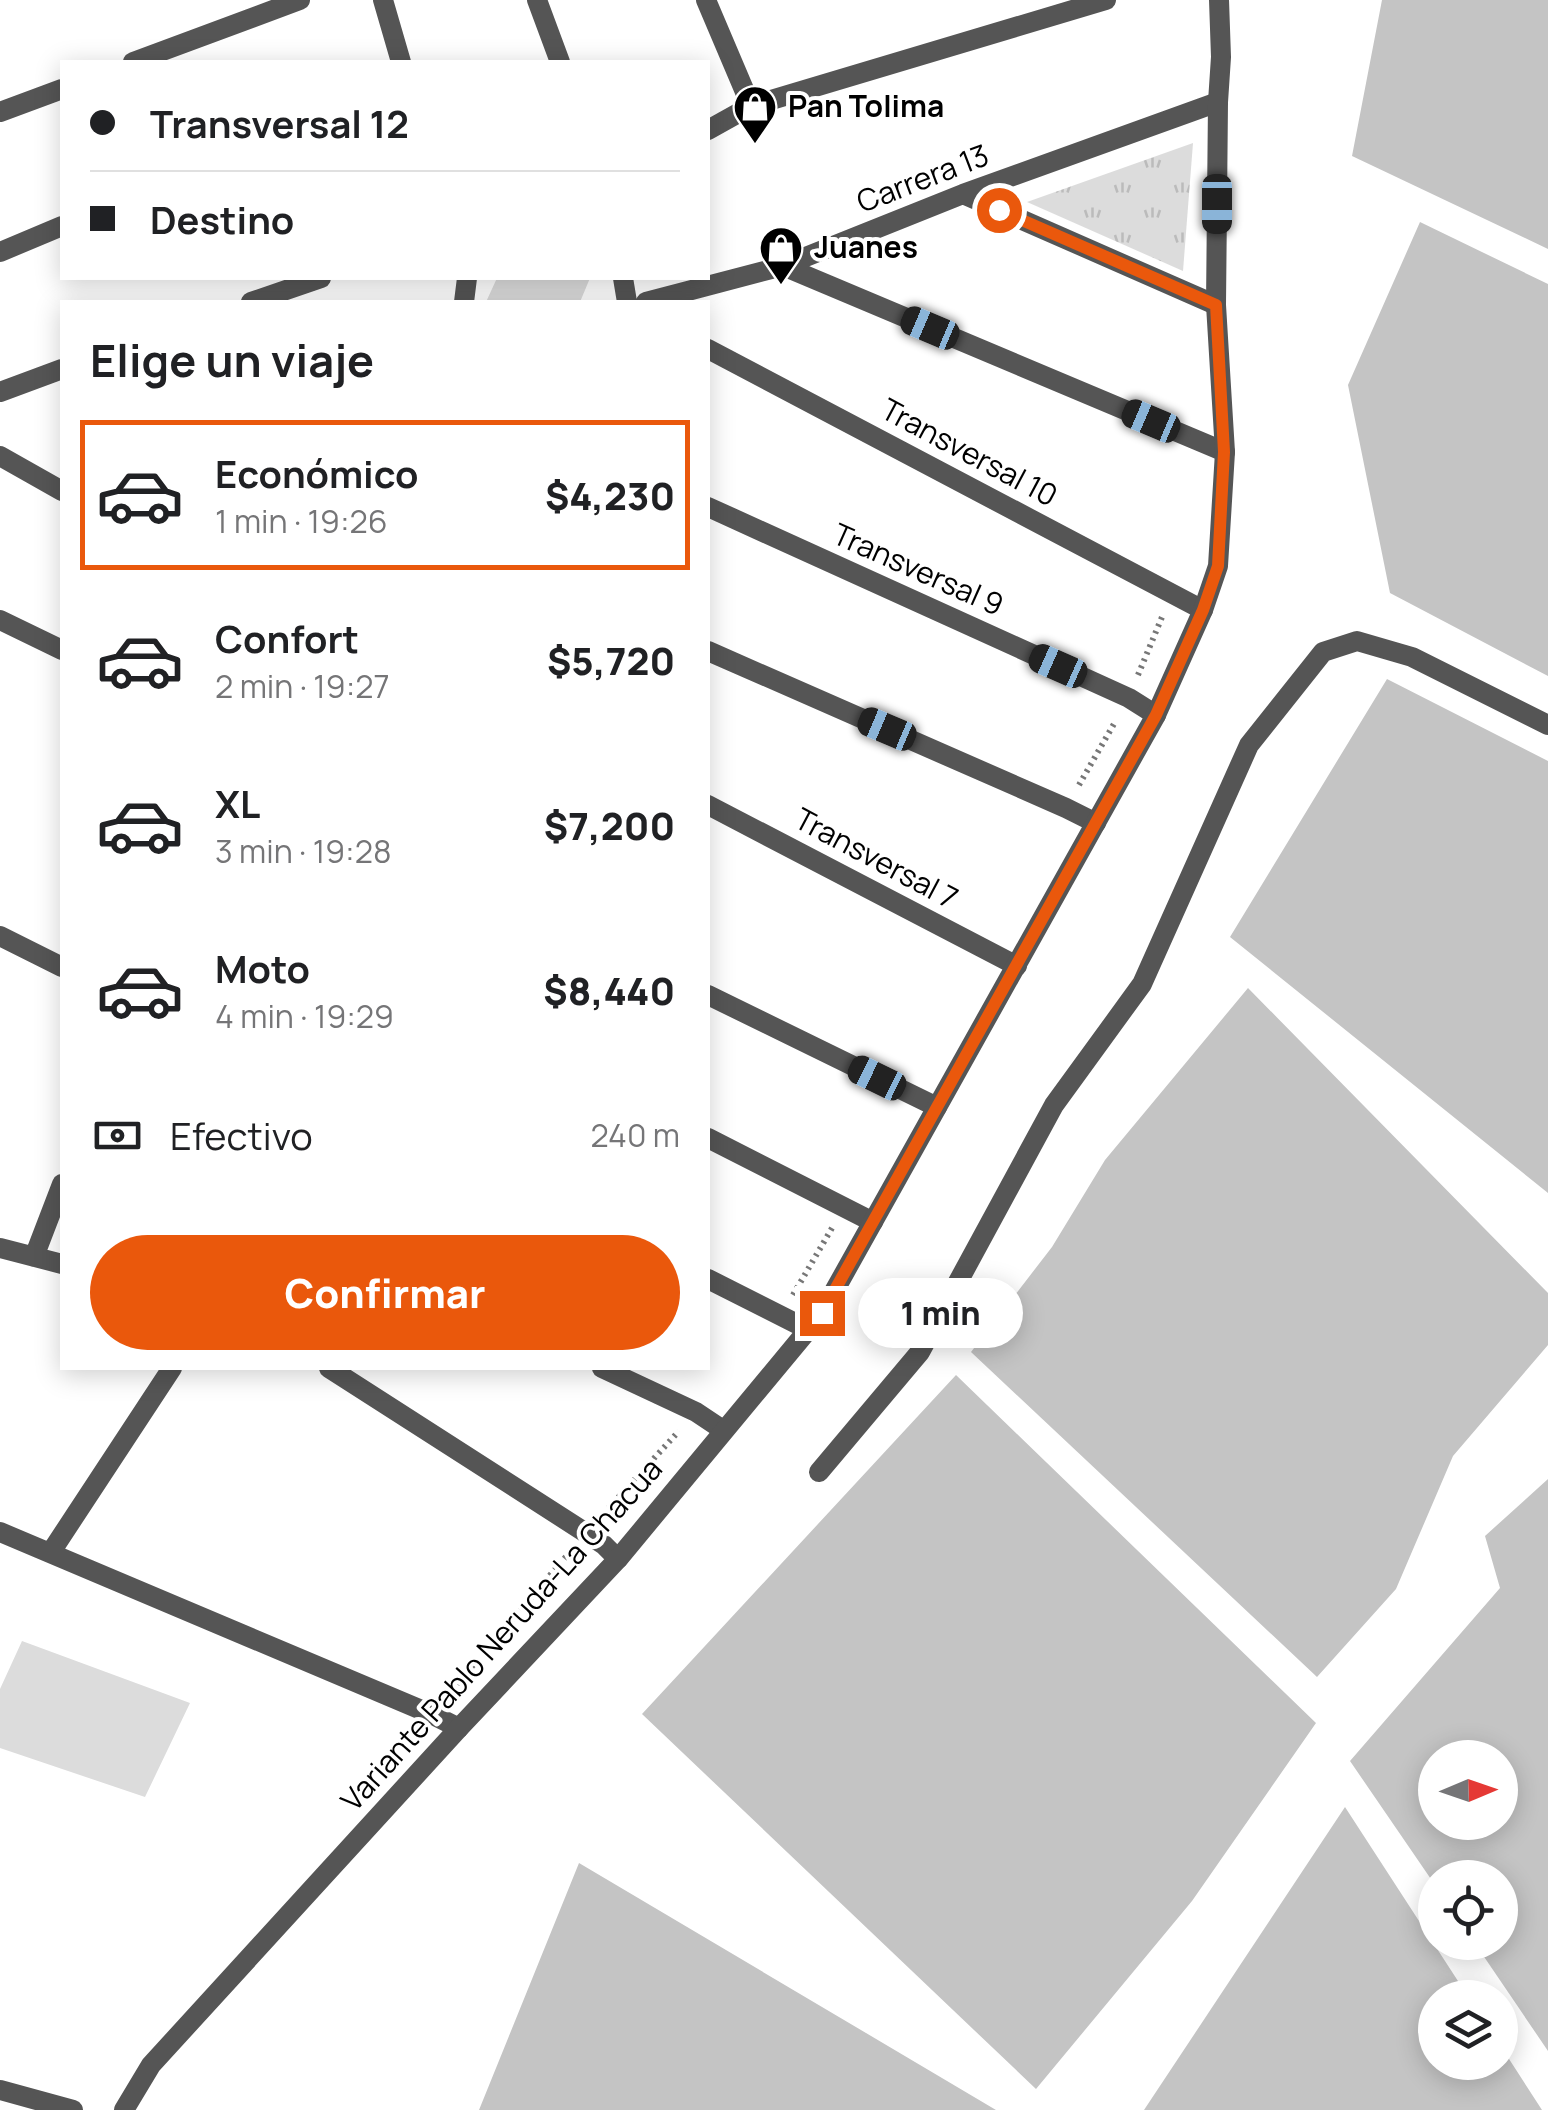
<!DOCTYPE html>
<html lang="es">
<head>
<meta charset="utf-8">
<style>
  :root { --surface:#fff; --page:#f2f2f2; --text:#202124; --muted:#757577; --line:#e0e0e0; --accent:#ea580c }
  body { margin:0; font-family:Manrope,sans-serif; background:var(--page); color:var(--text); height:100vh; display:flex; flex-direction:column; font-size:38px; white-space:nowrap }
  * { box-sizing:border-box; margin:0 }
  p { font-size:32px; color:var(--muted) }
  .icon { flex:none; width:55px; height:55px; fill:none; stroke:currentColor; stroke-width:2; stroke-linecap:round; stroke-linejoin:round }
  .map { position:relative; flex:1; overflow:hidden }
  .details { position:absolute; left:60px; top:300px; width:650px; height:1070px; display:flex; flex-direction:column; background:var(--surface); border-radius:0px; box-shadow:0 5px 25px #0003 }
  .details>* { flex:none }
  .hud { position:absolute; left:60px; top:60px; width:650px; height:220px; border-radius:0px; box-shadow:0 5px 25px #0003; display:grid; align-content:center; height:220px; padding:0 30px; background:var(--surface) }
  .needle { width:65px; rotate:88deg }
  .buttons { position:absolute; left:1418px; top:1740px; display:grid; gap:20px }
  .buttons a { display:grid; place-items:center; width:100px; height:100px; border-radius:50%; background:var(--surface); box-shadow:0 5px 25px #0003; font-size:50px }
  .end { position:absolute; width:45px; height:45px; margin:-22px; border:12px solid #ea580c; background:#fff; box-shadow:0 0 0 5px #fff }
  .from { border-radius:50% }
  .bubble { position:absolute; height:70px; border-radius:35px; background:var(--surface); box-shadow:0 5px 25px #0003; font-size:32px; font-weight:800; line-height:70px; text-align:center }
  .car { position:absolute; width:30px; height:60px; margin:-30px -15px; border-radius:12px; box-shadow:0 0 8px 2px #0007; background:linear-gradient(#222 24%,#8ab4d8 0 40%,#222 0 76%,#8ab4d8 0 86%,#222 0) }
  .hud b { display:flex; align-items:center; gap:35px; height:95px; font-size:38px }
  .hud b+b { border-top:2px solid var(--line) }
  .hud i { width:25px; height:25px; background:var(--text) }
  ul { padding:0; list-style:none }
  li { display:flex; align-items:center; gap:30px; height:150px; margin:0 20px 15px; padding:0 10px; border:5px solid transparent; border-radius:0px }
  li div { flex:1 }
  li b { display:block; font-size:38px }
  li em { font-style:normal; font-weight:800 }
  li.on { border-color:var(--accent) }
  li>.icon { width:90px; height:90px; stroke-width:1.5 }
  h2 { padding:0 30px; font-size:45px; line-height:120px }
  .pay { display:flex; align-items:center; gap:25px; height:110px; padding:0 30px; font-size:38px }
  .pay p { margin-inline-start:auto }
  .cta { display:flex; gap:20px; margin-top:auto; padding:20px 30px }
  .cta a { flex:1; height:115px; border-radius:60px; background:var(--accent); color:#fff; font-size:40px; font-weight:800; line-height:115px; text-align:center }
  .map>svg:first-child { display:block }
  .grass { fill:#dcdcdc }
  .park { fill:url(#park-tufts) }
  .building { fill:#c4c4c4; fill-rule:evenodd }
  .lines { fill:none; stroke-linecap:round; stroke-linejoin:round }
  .path { stroke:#777; stroke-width:6; stroke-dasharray:2.5 5; stroke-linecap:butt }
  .service { stroke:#555; stroke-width:20 }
  .pedestrian { stroke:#555; stroke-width:20 }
  .minor { stroke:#555; stroke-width:20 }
  .tertiary { stroke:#555; stroke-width:20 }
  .route { stroke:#ea580c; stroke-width:12 }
  .labels { text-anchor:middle; stroke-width:8; stroke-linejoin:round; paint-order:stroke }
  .poi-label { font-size:30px; font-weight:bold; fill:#000; stroke:#fff; text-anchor:start }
  .street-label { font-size:30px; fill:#000; stroke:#fff }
</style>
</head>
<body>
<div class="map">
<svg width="1548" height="2110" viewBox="0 0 1548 2110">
  <defs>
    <pattern id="park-tufts" width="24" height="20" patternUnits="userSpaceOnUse" patternTransform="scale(2.5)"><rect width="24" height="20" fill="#dcdcdc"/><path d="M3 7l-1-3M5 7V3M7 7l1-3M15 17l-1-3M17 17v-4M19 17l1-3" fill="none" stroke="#bbb"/></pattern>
  </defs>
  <rect width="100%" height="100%" fill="#fff"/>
  <path class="grass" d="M497,278h93l-10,24h-94z
    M22,1641l168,62 -45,94 -145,-49v-59z"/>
  <path class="park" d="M1193,143l-10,128 -156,-69z"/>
  <path class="building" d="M1382,0h166v249l-196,-93z
    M1420,222l128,62v392l-158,-83 -42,-208z
    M1387,679l161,82v432l-318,-256z
    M1248,988l300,305v52l-95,111 -57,133 -79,88 -346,-325 81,-105 53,-87z
    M956,1375l360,348 -124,178 -156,188 -394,-375z
    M1548,1479v572l-74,-109h26v-64h-65v7l-85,-124 150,-173 -15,-52zM1435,1758h65v64h-65z
    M1345,1807l124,191h-34v64h65v-17l42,65h-398z
    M579,1863l417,247h-517z"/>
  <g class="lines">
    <path class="path" d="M1138,675l24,-58
      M1079,785l36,-63
      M793,1295l39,-67
      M603,1514l76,-83
      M457,1684l112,-131"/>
    <path class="service" d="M819,1472l101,-120 134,-247 88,-121 107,-239 74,-93 34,-11 55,16 136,68"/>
    <path class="pedestrian" d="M0,936l62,31"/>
    <path class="minor" d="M383,0l18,62
      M537,0l23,62
      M706,0l45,106
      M133,62l167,-62
      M0,112l62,-23
      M708,130l43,-24 355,-106
      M963,194l253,111
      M0,252l62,-26
      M783,266l442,186
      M623,278l4,24
      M251,302l70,-24
      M464,302l3,-24
      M646,302l137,-36 180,-72 255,-92
      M708,349l495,261
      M0,392l62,-23
      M0,456l62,35
      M708,507l421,191 27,17
      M0,620l62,30
      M708,651l358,157 30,15
      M708,805l309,161
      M708,995l229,112
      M708,1138l165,84
      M0,1248l62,16
      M34,1257l28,-73
      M708,1279l101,51
      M329,1368l257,165 18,12 14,14
      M602,1368l94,44 27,18
      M0,1532l431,182 28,14
      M51,1552l121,-184
      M0,2090l73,20"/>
    <path class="tertiary" d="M124,2110l27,-45 308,-337 159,-169 204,-246 334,-598 47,-105 15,-44 7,-114 -9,-147 2,-203 3,-45 -2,-57"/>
  </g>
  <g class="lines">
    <path class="route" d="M822,1313l334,-598 47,-105 15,-44 6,-114 -8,-147 -217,-95"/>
  </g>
  <defs>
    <g id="shop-pin" transform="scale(2.25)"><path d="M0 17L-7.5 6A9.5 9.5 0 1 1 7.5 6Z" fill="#000" stroke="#fff"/><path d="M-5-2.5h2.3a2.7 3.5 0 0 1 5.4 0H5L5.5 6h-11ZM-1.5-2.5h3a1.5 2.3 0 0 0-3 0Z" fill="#fff"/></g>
  </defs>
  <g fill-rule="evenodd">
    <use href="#shop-pin" x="755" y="107"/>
    <use href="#shop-pin" x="781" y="248"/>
  </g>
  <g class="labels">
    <g class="poi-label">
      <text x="788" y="117">Pan Tolima</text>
      <text x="814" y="258">Juanes</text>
    </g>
    <g class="street-label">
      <text transform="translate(923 179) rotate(-21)" y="10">Carrera 13</text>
      <text transform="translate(969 453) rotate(28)" y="10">Transversal 10</text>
      <text transform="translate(918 570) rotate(24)" y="10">Transversal 9</text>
      <text transform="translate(876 859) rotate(28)" y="10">Transversal 7</text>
      <text transform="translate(502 1635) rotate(-48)" y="10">Variante Pablo Neruda-La Chacua</text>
    </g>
  </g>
</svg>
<div class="buttons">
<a><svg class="needle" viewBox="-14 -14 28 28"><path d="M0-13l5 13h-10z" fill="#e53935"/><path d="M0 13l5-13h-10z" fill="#757577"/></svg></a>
<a><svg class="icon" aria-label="locate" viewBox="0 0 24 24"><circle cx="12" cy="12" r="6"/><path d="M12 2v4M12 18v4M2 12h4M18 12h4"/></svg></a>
<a><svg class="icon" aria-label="layers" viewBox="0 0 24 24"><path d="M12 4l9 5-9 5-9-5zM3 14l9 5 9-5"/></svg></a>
</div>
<i class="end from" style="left:999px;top:210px"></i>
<i class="end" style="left:822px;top:1313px"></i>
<div class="bubble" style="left:858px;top:1278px;width:165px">1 min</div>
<i class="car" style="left:1217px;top:204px;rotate:180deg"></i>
<i class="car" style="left:930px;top:328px;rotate:293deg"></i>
<i class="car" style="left:1151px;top:421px;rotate:293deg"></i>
<i class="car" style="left:1058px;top:666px;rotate:294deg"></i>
<i class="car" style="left:887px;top:729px;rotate:293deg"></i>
<i class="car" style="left:877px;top:1078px;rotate:296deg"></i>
<div class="hud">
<b><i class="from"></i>Transversal 12</b>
<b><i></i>Destino</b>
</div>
<section class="details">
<h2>Elige un viaje</h2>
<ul>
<li class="on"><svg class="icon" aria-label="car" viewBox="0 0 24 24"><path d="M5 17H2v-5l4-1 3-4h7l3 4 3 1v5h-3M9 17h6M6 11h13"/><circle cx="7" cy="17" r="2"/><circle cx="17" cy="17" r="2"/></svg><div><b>Económico</b><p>1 min · 19:26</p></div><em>$4,230</em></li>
<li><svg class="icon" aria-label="car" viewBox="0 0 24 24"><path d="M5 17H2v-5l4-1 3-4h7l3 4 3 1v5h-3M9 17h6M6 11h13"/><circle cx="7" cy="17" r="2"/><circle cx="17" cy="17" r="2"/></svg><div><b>Confort</b><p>2 min · 19:27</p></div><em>$5,720</em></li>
<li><svg class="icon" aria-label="car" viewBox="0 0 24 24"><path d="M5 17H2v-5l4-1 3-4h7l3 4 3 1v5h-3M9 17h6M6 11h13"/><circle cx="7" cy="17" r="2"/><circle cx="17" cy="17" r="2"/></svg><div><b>XL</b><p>3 min · 19:28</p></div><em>$7,200</em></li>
<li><svg class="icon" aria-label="car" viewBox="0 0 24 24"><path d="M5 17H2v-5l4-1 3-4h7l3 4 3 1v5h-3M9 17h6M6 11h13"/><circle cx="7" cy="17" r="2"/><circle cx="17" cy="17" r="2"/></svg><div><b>Moto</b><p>4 min · 19:29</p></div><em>$8,440</em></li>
</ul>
<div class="pay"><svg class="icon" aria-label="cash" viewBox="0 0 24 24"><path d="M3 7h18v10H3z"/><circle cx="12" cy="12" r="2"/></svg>Efectivo<p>240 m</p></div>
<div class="cta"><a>Confirmar</a></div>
</section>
</div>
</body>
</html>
